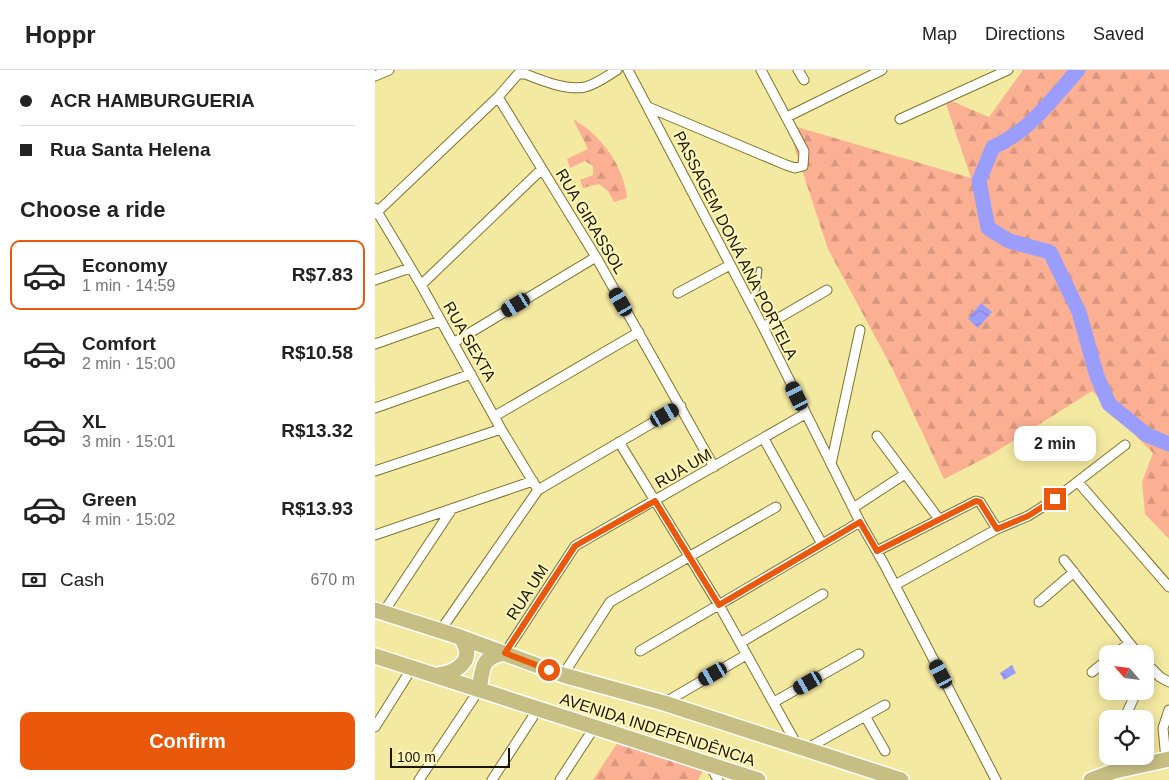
<!DOCTYPE html>
<html lang="en">
<head>
<meta charset="utf-8">
<style>
  :root { --surface:#fff; --page:#f6f6f6; --text:#222; --muted:#767676; --line:#e0e0e0; --accent:#ea580c }
  body { margin:0; font-family:Arial,sans-serif; background:var(--page); color:var(--text); height:100vh; display:flex; flex-direction:column; font-size:19px; white-space:nowrap }
  * { box-sizing:border-box; margin:0 }
  p { font-size:16px; color:var(--muted) }
  .icon { flex:none; width:28px; height:28px; fill:none; stroke:currentColor; stroke-width:2; stroke-linecap:round; stroke-linejoin:round }
  .map { position:relative; flex:1; overflow:hidden }
  .panel { display:flex; flex-direction:column; background:var(--surface); width:375px }
  .panel>* { flex:none }
  .hud { display:grid; align-content:center; height:110px; padding:0 20px; background:var(--surface) }
  .needle { width:32px; rotate:298deg }
  .fabs { position:absolute; left:724px; top:575px; display:grid; gap:10px }
  .fabs a { display:grid; place-items:center; width:55px; height:55px; border-radius:10px; background:var(--surface); box-shadow:0 2px 12px #0003; font-size:25px }
  .scale { position:absolute; left:15px; bottom:12px; width:120px; box-sizing:border-box; padding-left:5px; border:2px solid #1a1600; border-top:0; font-size:14px; line-height:18px; white-space:nowrap; color:#1a1600; -webkit-text-stroke:4px #fff7bd; paint-order:stroke }
  .end { position:absolute; width:22px; height:22px; margin:-11px; border:6px solid #ea580c; background:#fff; box-shadow:0 0 0 2px #fff }
  .from { border-radius:50% }
  .bubble { position:absolute; height:35px; border-radius:10px; background:var(--surface); box-shadow:0 2px 12px #0003; font-size:16px; font-weight:700; line-height:35px; text-align:center }
  .car { position:absolute; width:15px; height:30px; margin:-15px -8px; border-radius:6px; box-shadow:0 0 4px 1px #0007; background:linear-gradient(#222 24%,#8ab4d8 0 40%,#222 0 76%,#8ab4d8 0 86%,#222 0) }
  .hud b { display:flex; align-items:center; gap:18px; height:48px; font-size:19px }
  .hud b+b { border-top:1px solid var(--line) }
  .hud i { width:12px; height:12px; background:var(--text) }
  ul { padding:0; list-style:none }
  li { display:flex; align-items:center; gap:15px; height:70px; margin:0 10px 8px; padding:0 10px; border:2px solid transparent; border-radius:10px }
  li div { flex:1 }
  li b { display:block; font-size:19px }
  li em { font-style:normal; font-weight:700 }
  li.active { border-color:var(--accent) }
  li>.icon { width:45px; height:45px; stroke-width:1.5 }
  h2 { padding:0 20px; font-size:22px; line-height:60px }
  .pay { display:flex; align-items:center; gap:12px; height:55px; padding:0 20px; font-size:19px }
  .pay p { margin-inline-start:auto }
  .action { display:flex; gap:10px; margin-top:auto; padding:10px 20px }
  .action a { flex:1; height:58px; border-radius:10px; background:var(--accent); color:#fff; font-size:20px; font-weight:700; line-height:58px; text-align:center }
  header { display:flex; align-items:center; gap:30px; box-sizing:border-box; height:70px; padding:0 25px; background:var(--surface); border-bottom:1px solid var(--line) }
  header strong { font-size:24px }
  nav { display:flex; gap:28px; margin-inline-start:auto; font-size:18px }
  main { display:flex; flex:1; min-height:0 }
  .map>svg:first-child { display:block }
  .forest { fill:url(#forest-firs) }
  .water { fill:url(#water-waves) }
  .lines { fill:none; stroke-linecap:round; stroke-linejoin:round }
  .river { stroke:#9a9dfc; stroke-width:15 }
  .lane-casing { stroke:#7e742d; stroke-width:7 }
  .street-casing { stroke:#7e742d; stroke-width:11 }
  .primary-casing { stroke:#fff; stroke-width:18 }
  .lane { stroke:#fff; stroke-width:4.5 }
  .street { stroke:#fff; stroke-width:9 }
  .primary { stroke:#c7be83; stroke-width:15 }
  .route { stroke:#ea580c; stroke-width:6 }
  .labels { text-anchor:middle; stroke-width:4; stroke-linejoin:round; paint-order:stroke }
  .street-label { font-size:16px; fill:#1a1600; stroke:#fff7bd }
</style>
</head>
<body>
<header>
<strong>Hoppr</strong>
<nav><a>Map</a><a>Directions</a><a>Saved</a></nav>
</header>
<main>
<section class="panel">
<div class="hud">
<b><i class="from"></i>ACR HAMBURGUERIA</b>
<b><i></i>Rua Santa Helena</b>
</div>
<h2>Choose a ride</h2>
<ul>
<li class="active"><svg class="icon" aria-label="car" viewBox="0 0 24 24"><path d="M5 17H2v-5l4-1 3-4h7l3 4 3 1v5h-3M9 17h6M6 11h13"/><circle cx="7" cy="17" r="2"/><circle cx="17" cy="17" r="2"/></svg><div><b>Economy</b><p>1 min · 14:59</p></div><em>R$7.83</em></li>
<li><svg class="icon" aria-label="car" viewBox="0 0 24 24"><path d="M5 17H2v-5l4-1 3-4h7l3 4 3 1v5h-3M9 17h6M6 11h13"/><circle cx="7" cy="17" r="2"/><circle cx="17" cy="17" r="2"/></svg><div><b>Comfort</b><p>2 min · 15:00</p></div><em>R$10.58</em></li>
<li><svg class="icon" aria-label="car" viewBox="0 0 24 24"><path d="M5 17H2v-5l4-1 3-4h7l3 4 3 1v5h-3M9 17h6M6 11h13"/><circle cx="7" cy="17" r="2"/><circle cx="17" cy="17" r="2"/></svg><div><b>XL</b><p>3 min · 15:01</p></div><em>R$13.32</em></li>
<li><svg class="icon" aria-label="car" viewBox="0 0 24 24"><path d="M5 17H2v-5l4-1 3-4h7l3 4 3 1v5h-3M9 17h6M6 11h13"/><circle cx="7" cy="17" r="2"/><circle cx="17" cy="17" r="2"/></svg><div><b>Green</b><p>4 min · 15:02</p></div><em>R$13.93</em></li>
</ul>
<div class="pay"><svg class="icon" aria-label="cash" viewBox="0 0 24 24"><path d="M3 7h18v10H3z"/><circle cx="12" cy="12" r="2"/></svg>Cash<p>670 m</p></div>
<div class="action"><a>Confirm</a></div>
</section>
<div class="map">
<svg width="794" height="710" viewBox="0 0 794 710">
  <defs>
    <pattern id="forest-firs" width="22" height="20" patternUnits="userSpaceOnUse" patternTransform="scale(1.25)"><rect width="22" height="20" fill="#fbaf93"/><path d="M5 1l3.5 6h-7zM16 11l3.5 6h-7z" fill="#d7967d"/></pattern>
    <pattern id="water-waves" width="16" height="10" patternUnits="userSpaceOnUse" patternTransform="scale(1.25)"><rect width="16" height="10" fill="#9a9dfc"/><path d="M0 5q4-4 8 0t8 0" fill="none" stroke="#8486d6"/></pattern>
  </defs>
  <rect width="100%" height="100%" fill="#f4e9a1"/>
  <path class="forest" d="M648,0h146v469l-24,-25 -3,-32 11,-29 -61,-62 -103,65 -45,23 -51,-109 -65,-121 -41,-125 184,54 -27,-80 45,19z
    M198,49c28,16 51,47 54,79l-13,4 -6,-11 -9,-7 -16,4 -3,-8 13,-5v-9l-8,-5 -15,7 -3,-9 21,-10z
    M243,672l85,29 -5,9h-105z"/>
  <path class="water" d="M606,233l11,9 -14,16 -10,-9z
    M637,595l4,8 -12,7 -4,-7z"/>
  <g class="lines">
    <path class="river" d="M703,0c-25,28 -50,63 -85,77l-14,34 9,47 21,13 41,11 29,60 18,64 12,28 38,31 22,9"/>
    <g class="lane-casing">
      <path id="lane" d="M374,232l8,-13 2,-19"/>
    </g>
    <g class="street-casing">
      <path id="street" d="M253,0l135,257 97,195 24,42 112,216
        M423,0l6,10
        M145,2c18,7 45,19 65,15 12,-3 22,-11 32,-17
        M0,6l14,-6
        M123,27l98,160 118,210
        M273,37l138,58 9,3 8,-2 1,-15 -43,-81
        M412,47l95,-47
        M525,49l108,-49
        M0,138l46,77 80,144 37,61
        M0,144l123,-117 20,-23h7
        M0,210l35,-12
        M46,215l121,-116
        M303,223l52,-28
        M388,257l64,-37
        M78,273l143,-86
        M0,274l65,-23
        M0,338l96,-34
        M120,346l144,-84
        M502,366l62,83
        M389,369l58,105
        M244,372l100,163 78,140
        M456,394l29,-134
        M0,401l126,-42
        M703,412l91,105
        M478,438l52,-34
        M0,465l158,-54
        M502,481l99,-50 4,1 17,27
        M689,490l74,94
        M520,515l102,-56 31,-13 27,-17 70,-54
        M664,532l35,-30
        M8,543l69,-104
        M65,561l98,-141 143,-84
        M365,573l83,-49
        M265,581l220,-129
        M130,583l70,-107 230,-132
        M741,584l13,-11
        M770,592l15,15 9,5
        M717,602l15,-12
        M188,605l47,-73 166,-95
        M399,632l85,-48
        M289,633l82,-48
        M490,646l20,35
        M749,649l13,-28
        M0,657l37,-59
        M431,679l79,-44
        M791,689l-3,-31 6,-18
        M335,695l8,15
        M44,710l60,-90
        M117,710l46,-71
        M185,710l34,-52"/>
    </g>
    <g class="primary-casing">
      <path id="primary" d="M0,540l85,27 103,38 101,28 237,77
        M0,586l383,124
        M63,605c21,-3 39,-17 22,-38
        M104,620c4,-21 1,-33 26,-37
        M716,710l24,-9 54,-12"/>
    </g>
    <use href="#lane" class="lane"/>
    <use href="#street" class="street"/>
    <use href="#primary" class="primary"/>
  </g>
  <g class="lines">
    <path class="route" d="M174,600l-44,-17 70,-107 80,-45 64,104 141,-83 17,29 99,-50 4,1 17,27 31,-13 27,-17"/>
  </g>
  <g class="labels">
    <g class="street-label">
      <text transform="translate(216 151) rotate(59)" y="6">RUA GIRASSOL</text>
      <text transform="translate(361 175) rotate(63)" y="6">PASSAGEM DONÁ ANA PORTELA</text>
      <text transform="translate(95 271) rotate(60)" y="6">RUA SEXTA</text>
      <text transform="translate(308 398) rotate(-30)" y="6">RUA UM</text>
      <text transform="translate(152 522) rotate(-57)" y="6">RUA UM</text>
      <text transform="translate(283 659) rotate(18)" y="6">AVENIDA INDEPENDÊNCIA</text>
    </g>
  </g>
</svg>
<div class="fabs">
<a><svg class="needle" viewBox="-14 -14 28 28"><path d="M0-13l5 13h-10z" fill="#e53935"/><path d="M0 13l5-13h-10z" fill="#767676"/></svg></a>
<a><svg class="icon" aria-label="locate" viewBox="0 0 24 24"><circle cx="12" cy="12" r="6"/><path d="M12 2v4M12 18v4M2 12h4M18 12h4"/></svg></a>
</div>
<div class="scale">100 m</div>
<i class="end from" style="left:174px;top:600px"></i>
<i class="end" style="left:680px;top:429px"></i>
<div class="bubble" style="left:639px;top:356px;width:82px">2 min</div>
<i class="car" style="left:246px;top:232px;rotate:330deg"></i>
<i class="car" style="left:141px;top:235px;rotate:239deg"></i>
<i class="car" style="left:422px;top:326px;rotate:334deg"></i>
<i class="car" style="left:290px;top:345px;rotate:60deg"></i>
<i class="car" style="left:338px;top:604px;rotate:240deg"></i>
<i class="car" style="left:566px;top:604px;rotate:332deg"></i>
<i class="car" style="left:433px;top:613px;rotate:240deg"></i>
</div>
</main>
</body>
</html>
